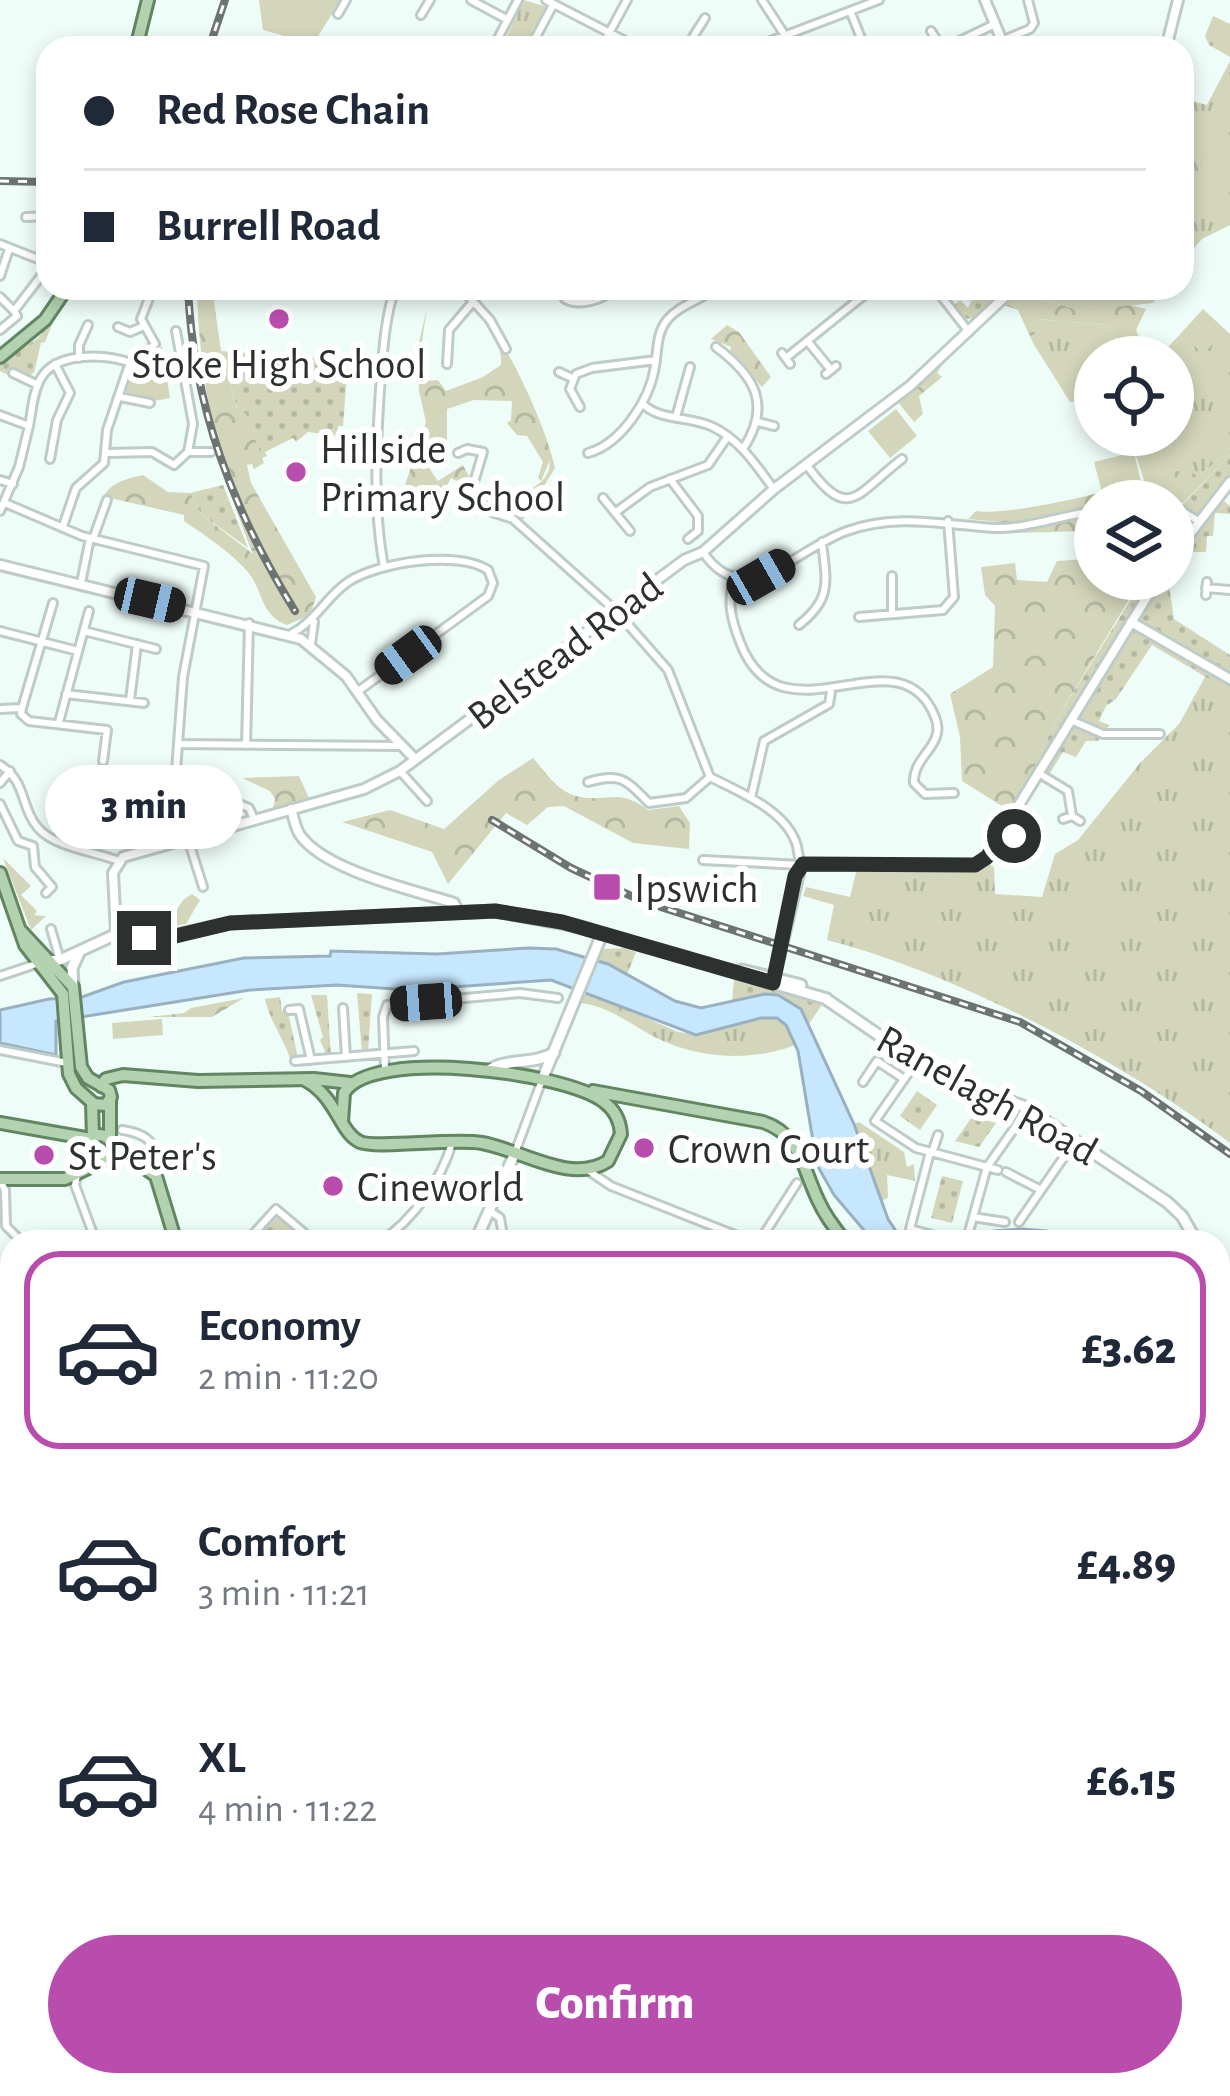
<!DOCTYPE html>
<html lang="en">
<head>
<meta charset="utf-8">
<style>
  :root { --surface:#fff; --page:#f6f6f7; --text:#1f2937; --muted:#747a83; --line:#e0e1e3; --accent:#b94dae }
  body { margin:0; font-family:"Alegreya Sans",sans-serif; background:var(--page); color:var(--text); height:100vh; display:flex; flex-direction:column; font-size:45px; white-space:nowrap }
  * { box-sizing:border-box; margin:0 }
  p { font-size:39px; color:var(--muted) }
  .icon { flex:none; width:66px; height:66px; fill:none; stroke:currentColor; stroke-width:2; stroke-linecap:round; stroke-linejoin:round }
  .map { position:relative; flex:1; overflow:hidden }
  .side { position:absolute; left:0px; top:1230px; width:1230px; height:867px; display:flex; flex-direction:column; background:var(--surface); border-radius:36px 36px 0 0; box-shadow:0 6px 18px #0003 }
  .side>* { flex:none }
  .banner { position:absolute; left:36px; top:36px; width:1158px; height:264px; border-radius:36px; box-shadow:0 6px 18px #0003; display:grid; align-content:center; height:264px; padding:0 48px; background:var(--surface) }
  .buttons { position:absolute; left:1074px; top:336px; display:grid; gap:24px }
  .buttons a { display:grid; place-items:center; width:120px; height:120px; border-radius:50%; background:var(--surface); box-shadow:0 6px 18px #0003; font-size:60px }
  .end { position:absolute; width:54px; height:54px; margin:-27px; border:15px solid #2c3130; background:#fff; box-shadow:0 0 0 6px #fff }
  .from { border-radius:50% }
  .bubble { position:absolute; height:84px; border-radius:42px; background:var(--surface); box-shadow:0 6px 18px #0003; font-size:39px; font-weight:800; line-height:84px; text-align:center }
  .car { position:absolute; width:36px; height:72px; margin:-36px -18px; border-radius:15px; box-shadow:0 0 9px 3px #0007; background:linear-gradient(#222 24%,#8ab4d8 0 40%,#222 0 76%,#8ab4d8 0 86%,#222 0) }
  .banner b { display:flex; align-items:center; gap:42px; height:114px; font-size:45px }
  .banner b+b { border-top:3px solid var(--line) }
  .banner i { width:30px; height:30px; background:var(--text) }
  ul { padding:21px 0 0; list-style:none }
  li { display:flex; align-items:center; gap:36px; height:198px; margin:0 24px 18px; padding:0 24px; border:6px solid transparent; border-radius:36px }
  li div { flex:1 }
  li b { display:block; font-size:45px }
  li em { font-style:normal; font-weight:800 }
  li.on { border-color:var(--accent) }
  li>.icon { width:108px; height:108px; stroke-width:1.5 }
  .button { display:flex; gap:24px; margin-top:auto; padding:24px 48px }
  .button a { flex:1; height:138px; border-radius:72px; background:var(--accent); color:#fff; font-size:48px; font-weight:800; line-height:138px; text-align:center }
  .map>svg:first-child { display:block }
  .grass { fill:url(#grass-dots) }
  .forest { fill:url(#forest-crowns) }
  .park { fill:url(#park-tufts) }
  .garden { fill:#d3d6ba }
  .water { fill:#c6e7fd; stroke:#98b0c0; stroke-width:3 }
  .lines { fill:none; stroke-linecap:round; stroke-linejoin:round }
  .minor-casing { stroke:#beccc7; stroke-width:12 }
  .tertiary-casing { stroke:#beccc7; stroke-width:14 }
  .secondary-casing { stroke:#beccc7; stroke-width:15 }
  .primary-casing { stroke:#618661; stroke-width:16 }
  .minor { stroke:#fff; stroke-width:6 }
  .tertiary { stroke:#fff; stroke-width:8 }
  .secondary { stroke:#fff; stroke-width:9 }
  .primary { stroke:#b2d2b0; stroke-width:10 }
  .rail-casing { stroke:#6c7472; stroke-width:8 }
  .rail { stroke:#fff; stroke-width:3; stroke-dasharray:9; stroke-linecap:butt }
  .route { stroke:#2c3130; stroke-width:15 }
  .poi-dot { fill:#b94dae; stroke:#fff; stroke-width:4.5 }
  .labels { text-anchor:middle; stroke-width:12; stroke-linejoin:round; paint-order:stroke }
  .poi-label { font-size:42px; fill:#2c3130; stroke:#fff; text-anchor:start }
  .street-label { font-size:42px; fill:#2c3130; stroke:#fff }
</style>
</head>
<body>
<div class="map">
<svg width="1230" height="2096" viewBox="0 0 1230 2096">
  <defs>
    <pattern id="grass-dots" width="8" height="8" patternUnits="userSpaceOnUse" patternTransform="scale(3)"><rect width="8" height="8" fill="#d3d6ba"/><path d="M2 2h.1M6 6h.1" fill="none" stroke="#b5b8a0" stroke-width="1.8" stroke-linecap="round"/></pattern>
    <pattern id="forest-crowns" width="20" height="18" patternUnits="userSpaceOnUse" patternTransform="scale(3)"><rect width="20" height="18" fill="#d3d6ba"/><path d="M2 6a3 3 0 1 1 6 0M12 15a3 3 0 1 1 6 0" fill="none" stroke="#b5b8a0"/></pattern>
    <pattern id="park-tufts" width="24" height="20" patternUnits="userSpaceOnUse" patternTransform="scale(3)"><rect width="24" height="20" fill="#d3d6ba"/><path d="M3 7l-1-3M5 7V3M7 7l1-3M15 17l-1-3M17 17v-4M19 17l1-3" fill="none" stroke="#b5b8a0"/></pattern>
  </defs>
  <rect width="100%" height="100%" fill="#effdf9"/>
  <path class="grass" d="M976,288h18l6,6 -25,24 -8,1 -13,-14 6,-5 8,8 4,-8 10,-5z
    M56,315l-11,27 -4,1 -7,30 -6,3 -17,-8 -3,7 -8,-4v-7l38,-26z
    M221,351l127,9 -5,66h-5l-1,10 -29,-4 -12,10 -3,-4 -28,14 2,4 -5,2 -16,-43 -7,-1z
    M1230,455v27l-12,14 12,10v8l-15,-1 -2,23h-6l-1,16h-14l-19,22v-69l7,2z
    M223,485l25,63 -47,-34 -11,-21z
    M1140,579h28l6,40 56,36v125l-86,5 65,-106 -57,-34 -36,54 -10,7 -7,15 10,4 -11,16h-12l-10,16 -13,-5 -13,21 -24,10 28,-59 80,-130z
    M625,948l11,4 -9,23 -30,-15 7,-11z
    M734,979l89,24 -14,21 -9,-15 -68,-8z
    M357,993l15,1 -4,58h-6z
    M311,995h16l4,61h-4l-7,-16 3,-3z
    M280,997l2,14 6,1 10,46h-8c-8,-22 -20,-37 -25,-59z
    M917,1091l20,14 -17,25 -20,-14z
    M972,1117l24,6 -17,24 -24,-6z
    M942,1176l21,5 -11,42 -21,-5z
    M278,1215h2l28,27 -34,-7 -2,7h-18z"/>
  <path class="forest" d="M197,288h15l9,63 16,57 9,6 18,49 -10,6 -2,-5 -5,1 4,18 65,114 -6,18 -23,10c-28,-10 -23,-35 -40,-54 -18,-20 -41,-35 -63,-50v-6l-78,-18 -11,23c10,-32 13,-37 48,-45l25,17 22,1 11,21 52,40c-35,-85 -54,-173 -56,-266z
    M1017,288h20l5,11 39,12 45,-7 20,5 -10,21 12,27h-26l-1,-12 -16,-20 -67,-6 -5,24 -15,-33 -17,-6z
    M427,308l-7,47 4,26 14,-1 8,11 37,-14 18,-12c2,-28 -18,-36 -22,-55 29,35 66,113 76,158l-32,52 -3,-3 12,-19 -8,6 -3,-7c11,-11 29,-14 29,-37l-9,21 -3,-3 5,-16 -16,-26 -10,-1 -10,-12 4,-3 1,-19 -38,-1 -27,9v31l-24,19 15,22 25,-16 8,15 -3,7 -17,-9 -13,24 -33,-17 21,-63 -7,-31 -2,-40z
    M727,325l12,7 32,45 -9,10 -32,-35 1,-5 -20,-8z
    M938,364l4,1 -5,8 5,4 -23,19 4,18 -9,8 -17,-21z
    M1096,435h50l55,40 29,-27v7l-47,48 -88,-2v78h45l-1,4 -85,141 -41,89 -51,-32 -2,-44 -10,-43 43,-27 2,-61 -10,-11 -4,-28 34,-4 2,17 30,2 10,-21 30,-2v-28l-71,2v-8l-17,3v-6l-31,-3 8,-8c34,5 133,-19 168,-31l-10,-30 -29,-1z
    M533,758c12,13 24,33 43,38 30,8 41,-10 72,14l31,-4 11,17 -1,26 -56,-6 -69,-37 -16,1 -21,18 -21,-12 -58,71 -16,-32 -90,-30 48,-12 54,19 55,-49z
    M299,776l10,22 -36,11 2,-10 -5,-8 -28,-13z
    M192,894l8,6 -14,24 -31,4 -33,-7 51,-5 10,-16z
    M244,998l-32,19h-63l35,-4 7,-5z"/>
  <path class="park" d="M524,0l23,7 -15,24 3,3 -8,14h-26z
    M1213,16l17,8v33l-21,-12 -4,-9z
    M1230,61v164l-28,14 -20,23v-164l25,7z
    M1037,288h129l-13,15 -72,8 -39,-12z
    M1203,309l27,25v114l-29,27 -47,-8v-23l-8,-7 27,-2v-69l22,-21 20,-3 -23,-21z
    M1037,319l68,6 16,20 1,12h-27v43l-25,2 -37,-59z
    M162,346l8,52 -16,3 -29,-5 7,-27z
    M1205,677l25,11v455c-108,-82 -272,-169 -403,-203l7,-35 -31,-9 3,-9 44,10 7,-29 118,1 13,-5 6,3 1,27 47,3 13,-43 23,-14 62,-77 39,-39z
    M577,987l101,45c31,6 78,-23 101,-13 9,5 12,17 16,26 -48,19 -108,13 -153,-15 -20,-12 -43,-28 -68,-27z
    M859,1122l45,30 3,15 7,-3 1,17 -28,-6 1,23 -9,3 -25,-77z
    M0,1897l12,10v178h172l6,11h-190z"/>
  <path class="garden" d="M259,0h82l-28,44 -50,-14z
    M1185,119l26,11c19,35 -9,70 -29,100 0,-27 48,-100 0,-105z
    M1192,321l23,20 -11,13 -10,-8 -19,22 -2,-11 -12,-2z
    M896,409l21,27 -27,22 -22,-27z
    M1134,452l7,30 -39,10 -8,-30z
    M3,858l28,28 -10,9 16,16 -3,4 12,1 -15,14z
    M1083,881l29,7 -13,53 -29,-7z
    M162,1019l1,16 -50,4 -1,-16z"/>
  <path class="water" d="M529,948l27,1 52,15 67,37 26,7 64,-14 13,1 23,14 53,115 34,95 12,18 13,5h-39l-40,-47 -17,-30 -19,-114 -12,-26 -9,-7h-16l-65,17 -145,-55 -142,10 -72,-5 -87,5 -194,31v34l-56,-12v-33l49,-11 33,-2 42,-15 120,-24 86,-2 1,-5 106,3z
    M1022,1229l25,2 15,11h-90l22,-11z
    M1218,1551l12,30v106l-8,55 8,38v86l-12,-23z"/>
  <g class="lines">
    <g class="minor-casing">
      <path id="minor" d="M471,0l37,20
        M546,0l93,48
        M762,0l24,37
        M851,13l14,35
        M338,14l8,-14
        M421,15l9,-15
        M931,31l11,17
        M1001,41l29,-12 4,-6 -6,-23
        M493,48l25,-48
        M530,48l23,-43
        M601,48l26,-48
        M686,48l19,-30
        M752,48l127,-48
        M945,48l48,-23
        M26,217l22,-1
        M0,244l48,19
        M0,276l9,-27
        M461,288l29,32 16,29
        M561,288l4,11c13,8 40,1 48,-11
        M935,288l34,44
        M0,297l14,14
        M118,327l12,5 14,-6
        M0,330l17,-14 -3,-5 34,-44
        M176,331l17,93 -5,28
        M809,343l22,27
        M716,347c39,29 56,58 27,102
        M782,353l8,11
        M79,358v-13l9,-20
        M786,358l87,-70
        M447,364l2,-34 23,-27
        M559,372l13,6
        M13,373l25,12
        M826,374l10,-8
        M120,397l30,6
        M642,403c16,18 49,13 71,24 27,13 43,38 60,61
        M580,407l-10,-18 6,-15 16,-6 64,-8
        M0,415l29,11 -10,41 -19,44
        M676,417l14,-50
        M758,422l16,4
        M29,426c3,-16 4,-34 12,-48 16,-27 65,-24 90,-15
        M108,453l44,-1 22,13 14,-13h23
        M458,453l9,-4 16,3 -11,37 17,22 24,8 104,93 51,58 42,107c29,15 77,33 87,69 1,6 2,13 4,19l-98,-5
        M588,453c33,-9 62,-53 67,-87 3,-16 1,-32 12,-46 12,-15 33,-19 48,-32
        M50,459l7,-39 13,-27 -15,-29
        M806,464c43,60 50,30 96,-5
        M670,479l28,37v15l-10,8
        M0,480l13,4
        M603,498l27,33
        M5,503l77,33 122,30 -21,111 -8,107 5,56
        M1173,505l25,16
        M616,512l34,-25 58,-22 20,-29
        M63,526l13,-38 28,-25 3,-33 21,-62 27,-24 -14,-25 12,-31
        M93,539l14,-39
        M703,552c41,62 94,-4 144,-21 51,-18 96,-6 147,-3 32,1 69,-13 101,-17
        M384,567c-11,-60 -8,-116 -4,-177 3,-35 4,-69 15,-102
        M892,576v38
        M734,579c-7,23 -3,40 6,63 41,109 159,-16 195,75 12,28 -23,39 -21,66l11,11 29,-1
        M81,583l9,-45
        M1206,588l24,2
        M1206,595l1,-13
        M859,617l84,-7 11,-13 -6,-76
        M799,625c34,-27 27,-44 23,-83
        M0,631l78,20
        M84,631l72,18
        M291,634c25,-13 35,-37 57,-52 30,-20 110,-32 140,-12l5,13 -5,13 -131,96
        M311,644l3,-22
        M66,694l78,9
        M130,700l7,-56
        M22,708l-1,6 8,7 78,9 -4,31
        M22,708l31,-105
        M0,709l20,-1
        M1073,721l30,13h57
        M59,722l30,-111
        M178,744l224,2
        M246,745l3,-122
        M0,765c27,16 20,43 39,64 16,18 57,23 80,32
        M400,771l27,30
        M1040,774l28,17 4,25
        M588,782c33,-10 38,-2 61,21l37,-5 24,-21
        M0,783l10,-12
        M92,791l83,-7
        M751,798l13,-57 65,-37 2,-12
        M227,799l22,9 5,11
        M0,804l18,37 15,5 2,21 17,20 -6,6
        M1063,819l9,-3 8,5
        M188,839l15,48
        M51,929l9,31
        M0,976l36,-12
        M343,1008l3,49
        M289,1010l10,-1 12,51
        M0,1050l67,13
        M295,1061l119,-10
        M916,1062l-41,59 41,27 71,19 41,-58
        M385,1070l-2,-53 4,-12 133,-12 38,5
        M863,1082l14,-21 27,18
        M122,1130c21,3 33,10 38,32l-4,14
        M516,1150l26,-70
        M930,1152l-20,77 44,12 14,-6 19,-68 11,3
        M932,1153l6,-18
        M589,1171l22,15 142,56
        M1006,1172l35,18
        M77,1175l-2,10 21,57
        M1,1182l4,8 1,36 16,16
        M490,1211l10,7 4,24
        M973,1217l32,5
        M1019,1222l56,-81
        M246,1242l30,-33 39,33
        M380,1242c33,-22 61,-61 72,-99
        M759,1242l38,-59
        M0,1329h4l8,-37
        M0,1424l12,-3
        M0,1743l12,1
        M0,1850l12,4
        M1218,1915l9,10 -3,44 -6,2
        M395,2085h17
        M547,2085l26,11
        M833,2085l5,11
        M1207,2095l3,1
        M475,2096l5,-11
        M516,2096l4,-11
        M663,2096l11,-11
        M840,2096l28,-11
        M920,2096v-11
        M994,2096l3,-11
        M1057,2096l5,-11"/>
    </g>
    <g class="tertiary-casing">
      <path id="tertiary" d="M985,0l20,48
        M1166,48l12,-48
        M1173,556l57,-74
        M0,565l301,74 45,37 31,44 38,39
        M1131,622l99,57
        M291,809c3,9 4,19 9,26 25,36 114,55 154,68l4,8
        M116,933l-3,-60 10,-16 241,-68 36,-18 284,-211 19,-8 71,-63 136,-103 104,-98
        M774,980l27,-115h171l13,-5 173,-281
        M0,1891l12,8
        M271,2085l38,11
        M198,2096l4,-11"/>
    </g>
    <g class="secondary-casing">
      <path id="secondary" d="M47,961l13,-1 61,-28 38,7 71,-16 265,-12 82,15 250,73
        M742,970l59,15
        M73,986l-1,-18 8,-17
        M826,999l115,79 82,28 144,96 15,14 15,26
        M489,1070c18,-12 44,-5 65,-17
        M542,1080l60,-146
        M475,1242l41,-91
        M1218,1281l12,18
        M960,2085l20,11"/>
    </g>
    <g class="primary-casing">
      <path id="primary" d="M136,48l12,-48
        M0,357l45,-37 22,-32
        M0,873l25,72 38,49 6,80 7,14 18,16 12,1 5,-8 -2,-7 -21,-12 -7,-11 -8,-80 -52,-56
        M305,1080c32,17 34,52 55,62 16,7 92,-4 122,1 40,7 89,42 126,18l13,-27c-1,-13 -6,-24 -17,-32 -38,-30 -234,-55 -260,-9l-2,29
        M101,1086l5,-7 17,-4 75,6 116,-2 36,4
        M593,1091l170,31c37,12 40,47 55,78 7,16 17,29 28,42
        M110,1101v41
        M92,1103l1,34
        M0,1123l91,16
        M86 1148a13 13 0 1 1 26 0a13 13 0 1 1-26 0Z
        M112,1145l44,31 20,66
        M0,1179h65l38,-18
        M1218,1597l12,-4
        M0,1767h12
        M776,2085l5,11
        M1134,2096l5,-11"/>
    </g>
    <use href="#minor" class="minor"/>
    <use href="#tertiary" class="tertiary"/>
    <use href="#secondary" class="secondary"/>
    <use href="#primary" class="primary"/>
    <g class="rail-casing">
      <path id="rail" d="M209,48l16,-48
        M0,181l48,1
        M188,288c5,118 45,223 107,323
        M492,820l79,48 71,33 378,121 121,69 89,63"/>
    </g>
    <use href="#rail" class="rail"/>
  </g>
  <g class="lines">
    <path class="route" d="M144,938h23l63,-15 265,-12 67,11 211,61 22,-107 8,-12 172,1 12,-8 19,-27 8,6"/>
  </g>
  <g class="poi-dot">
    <circle cx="279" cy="319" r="12"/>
    <circle cx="296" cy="472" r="12"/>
    <rect x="592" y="872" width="30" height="30" rx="6"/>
    <circle cx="644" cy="1148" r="12"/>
    <circle cx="44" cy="1155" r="12"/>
    <circle cx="333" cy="1186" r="12"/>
  </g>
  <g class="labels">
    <g class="poi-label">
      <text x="279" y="378" text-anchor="middle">Stoke High School</text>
      <text x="320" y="463">Hillside<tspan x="320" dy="48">Primary School</tspan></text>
      <text x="634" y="902">Ipswich</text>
      <text x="668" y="1163">Crown Court</text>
      <text x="68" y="1170">St Peter's</text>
      <text x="357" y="1201">Cineworld</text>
    </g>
    <g class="street-label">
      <text transform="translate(564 650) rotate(-37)" y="15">Belstead Road</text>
      <text transform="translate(988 1094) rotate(29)" y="15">Ranelagh Road</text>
    </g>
  </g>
</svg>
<div class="buttons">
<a><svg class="icon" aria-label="locate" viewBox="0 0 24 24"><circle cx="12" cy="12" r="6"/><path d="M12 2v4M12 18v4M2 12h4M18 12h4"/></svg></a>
<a><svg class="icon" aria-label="layers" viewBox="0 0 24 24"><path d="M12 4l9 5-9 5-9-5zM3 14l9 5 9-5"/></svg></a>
</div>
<i class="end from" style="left:1014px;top:836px"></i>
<i class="end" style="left:144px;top:938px"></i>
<div class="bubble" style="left:45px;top:765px;width:198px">3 min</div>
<i class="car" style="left:761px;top:577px;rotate:60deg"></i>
<i class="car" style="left:150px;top:600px;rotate:103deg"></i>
<i class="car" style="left:408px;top:655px;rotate:234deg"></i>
<i class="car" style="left:426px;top:1002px;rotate:266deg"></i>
<div class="banner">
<b><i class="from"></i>Red Rose Chain</b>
<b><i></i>Burrell Road</b>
</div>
<section class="side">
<ul>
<li class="on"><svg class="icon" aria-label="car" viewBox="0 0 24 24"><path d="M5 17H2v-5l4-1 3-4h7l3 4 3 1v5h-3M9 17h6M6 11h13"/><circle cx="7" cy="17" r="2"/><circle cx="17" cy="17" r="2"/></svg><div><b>Economy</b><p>2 min · 11:20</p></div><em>£3.62</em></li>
<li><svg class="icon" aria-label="car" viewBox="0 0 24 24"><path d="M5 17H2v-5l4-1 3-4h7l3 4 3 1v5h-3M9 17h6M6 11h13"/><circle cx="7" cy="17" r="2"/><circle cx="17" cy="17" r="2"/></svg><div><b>Comfort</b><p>3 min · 11:21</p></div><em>£4.89</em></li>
<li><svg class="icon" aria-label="car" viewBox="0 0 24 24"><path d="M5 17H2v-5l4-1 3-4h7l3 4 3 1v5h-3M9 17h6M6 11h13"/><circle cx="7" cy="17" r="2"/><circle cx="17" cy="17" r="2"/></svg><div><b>XL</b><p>4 min · 11:22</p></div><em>£6.15</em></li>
</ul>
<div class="button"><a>Confirm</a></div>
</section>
</div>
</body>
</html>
